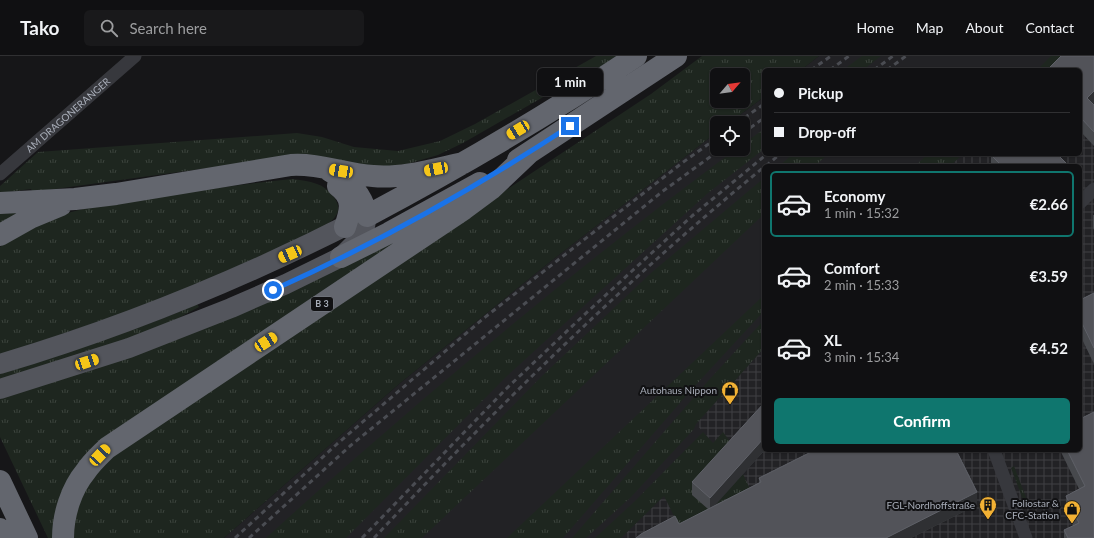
<!DOCTYPE html>
<html lang="en">
<head>
<meta charset="utf-8">
<style>
  :root { --surface:#101012; --page:#19191b; --text:#f1f3f6; --muted:#9c9d9f; --line:#303032; --accent:#0f766e }
  body { margin:0; font-family:Lato,sans-serif; background:var(--page); color:var(--text); height:100vh; display:flex; flex-direction:column; font-size:15px; white-space:nowrap }
  * { box-sizing:border-box; margin:0 }
  p { font-size:13px; color:var(--muted) }
  .icon { flex:none; width:22px; height:22px; fill:none; stroke:currentColor; stroke-width:2; stroke-linecap:round; stroke-linejoin:round }
  .map { position:relative; flex:1; overflow:hidden }
  .details { position:absolute; left:762px; top:108px; width:320px; height:288px; display:flex; flex-direction:column; background:var(--surface); border-radius:6px; box-shadow:0 1px 3px #0004,0 0 0 1px var(--line) }
  .details>* { flex:none }
  .top-card { position:absolute; left:762px; top:12px; width:320px; height:88px; border-radius:6px; box-shadow:0 1px 3px #0004,0 0 0 1px var(--line); display:grid; align-content:center; height:88px; padding:0 12px; background:var(--surface) }
  .needle { width:26px; rotate:62deg }
  .tools { position:absolute; left:710px; top:12px; display:grid; gap:8px }
  .tools a { display:grid; place-items:center; width:40px; height:40px; border-radius:6px; background:var(--surface); box-shadow:0 1px 3px #0004,0 0 0 1px var(--line); font-size:20px }
  .end { position:absolute; width:18px; height:18px; margin:-9px; border:5px solid #1a73e8; background:#fff; box-shadow:0 0 0 2px #fff }
  .from { border-radius:50% }
  .bubble { position:absolute; height:28px; border-radius:6px; background:var(--surface); box-shadow:0 1px 3px #0004,0 0 0 1px var(--line); font-size:13px; font-weight:700; line-height:28px; text-align:center }
  .car { position:absolute; width:12px; height:24px; margin:-12px -6px; border-radius:5px; box-shadow:0 0 3px 1px #0007; background:linear-gradient(#f5c518 24%,#345 0 40%,#f5c518 0 76%,#345 0 86%,#f5c518 0) }
  .top-card b { display:flex; align-items:center; gap:14px; height:38px; font-size:15px }
  .top-card b+b { border-top:1px solid var(--line) }
  .top-card i { width:10px; height:10px; background:var(--text) }
  ul { padding:7px 0 0; list-style:none }
  li { display:flex; align-items:center; gap:12px; height:66px; margin:0 8px 6px; padding:0 4px; border:2px solid transparent; border-radius:6px }
  li div { flex:1 }
  li b { display:block; font-size:15px }
  li em { font-style:normal; font-weight:700 }
  li.selected { border-color:var(--accent) }
  li>.icon { width:36px; height:36px; stroke-width:1.5 }
  .primary-button { display:flex; gap:8px; margin-top:auto; padding:8px 12px }
  .primary-button a { flex:1; height:46px; border-radius:6px; background:var(--accent); color:#fff; font-size:16px; font-weight:700; line-height:46px; text-align:center }
  header { display:flex; align-items:center; gap:24px; box-sizing:border-box; height:56px; padding:0 20px; background:var(--surface); border-bottom:1px solid var(--line) }
  header strong { font-size:19px }
  nav { display:flex; gap:22px; margin-inline-start:auto; font-size:14px }
  .search { width:280px; height:36px; background:var(--page); display:flex; align-items:center; gap:10px; box-sizing:border-box; padding:0 14px; border-radius:6px; color:var(--muted); font-size:15px }
  .map>svg:first-child { display:block }
  .built { fill:#222225; fill-rule:evenodd }
  .industrial { fill:url(#industrial-grid) }
  .grass { fill:url(#grass-tufts); fill-rule:evenodd }
  .lines { fill:none; stroke-linecap:round; stroke-linejoin:round }
  .street { stroke:#37383d; stroke-width:13 }
  .primary { stroke:#53555c; stroke-width:20 }
  .highway { stroke:#63666e; stroke-width:22 }
  .rail { stroke:#4a4c52; stroke-width:3; stroke-dasharray:5 4; stroke-linecap:butt }
  .wall { fill:#47494d }
  .shaded-wall { fill:#2f3033 }
  .building { fill:#525359; stroke:#5f6168 }
  .route { stroke:#1a73e8; stroke-width:5 }
  .labels { text-anchor:middle; stroke-width:4; stroke-linejoin:round; paint-order:stroke }
  .shield { fill:#111113; stroke:#7b7e86; stroke-width:1 }
  .shield-label { font-size:9px; font-weight:bold; fill:#a8adb8 }
  .street-label { font-size:10px; fill:#a8adb8; stroke:#111113 }
  .poi-label { font-size:10px; fill:#a8adb8; stroke:#111113; text-anchor:end }
</style>
</head>
<body>
<header>
<strong>Tako</strong>
<div class="search"><svg class="icon" aria-label="search" viewBox="0 0 24 24"><circle cx="10" cy="10" r="6"/><path d="M15 15l6 6"/></svg>Search here</div>
<nav><a>Home</a><a>Map</a><a>About</a><a>Contact</a></nav>
</header>
<div class="map">
<svg width="1094" height="482" viewBox="0 0 1094 482">
  <defs>
    <pattern id="industrial-grid" width="8" height="8" patternUnits="userSpaceOnUse"><rect width="8" height="8" fill="#222225"/><path d="M0 4h8M4 0v8" fill="none" stroke="#3f3f43"/></pattern>
    <pattern id="grass-tufts" width="24" height="20" patternUnits="userSpaceOnUse"><rect width="24" height="20" fill="#1e261f"/><path d="M3 7l-1-3M5 7V3M7 7l1-3M15 17l-1-3M17 17v-4M19 17l1-3" fill="none" stroke="#3c433d"/></pattern>
  </defs>
  <rect width="100%" height="100%" fill="#161618"/>
  <path class="built" d="M819,0h275v482h-870l175,-154 152,-123 162,-126 4,-3v17h26v-26h-14l35,-26v57h316v-84h-279zM764,110h316v284h-316z"/>
  <path class="industrial" d="M1094,0v482h-473l43,-42 49,-53 -17,-19 68,-76v102h316v-284h-130l13,-12h117v-84z"/>
  <path class="grass" d="M596,0h21l-34,22 -31,14 -89,51 -25,12 -31,9 -23,3 -154,-2 -197,27 -2,-3 -31,4v-7l38,-34 259,-19 25,4 32,10 44,4 42,-10 35,-17z
    M702,0h117l-18,14h-37v27l-35,26h-12v9l-166,129 -152,123 -175,154h-153l6,-31 12,-26 18,-21 301,-205 243,-161zM717,19h26v26h-26z
    M862,0h19l-18,14h-20z
    M1051,0h22l-15,14h-21z
    M764,73v20l-56,44 -201,183 -161,162h-80c50,-46 102,-91 154,-136 103,-88 207,-172 316,-253h7v-5z
    M793,98h35l-13,12h-36z
    M928,98h35l-13,12h-35z
    M764,122v36l-342,324h-38l158,-162 109,-103z
    M292,123c8,1 17,2 25,5 6,2 11,6 15,11 15,17 0,27 -15,36l-163,72 -154,52v-108c41,-38 116,-44 169,-52 41,-6 82,-12 123,-16z
    M35,151l-35,19v-16z
    M426,167l-320,217 -49,98h-9l-48,-101v-39z
    M764,239v16l-72,78 -129,149h-56z
    M197,248l2,3 -39,21 -160,54v-10c67,-20 133,-40 197,-68z
    M764,264v28l-68,76 -2,5 -63,68 -45,41h-14l136,-157z
    M703,376l10,11 10,-11 12,16 8,26 9,19 -67,45 -21,-42 -43,42h-26l40,-37z
    M1014,410l15,39h-4l-14,-37z"/>
  <g class="lines">
    <g class="street">
      <path id="s1" d="M0,118l135,-118"/>
      <path d="M1080,147l14,-14"/>
      <path d="M994,394l32,88"/>
    </g>
    <path class="primary" d="M0,308c124,-37 244,-86 359,-145
      M0,333l129,-41 102,-40 55,-24 55,-27 21,-21 3,-10 2,-10"/>
    <path class="highway" d="M518,104l158,-104
      M330,115c19,11 32,22 37,45 92,-49 183,-102 269,-160
      M338,130c16,12 13,24 7,41
      M0,147l75,-4 41,-5 175,-29c27,-2 54,9 82,11 28,3 62,-7 90,-13
      M0,179l32,-18 29,-12
      M341,201l48,-24 91,-50
      M0,425l27,57
      M0,473l4,9
      M63,482c0,-23 8,-49 23,-67 6,-9 14,-16 21,-23l357,-239 27,-20 39,-37"/>
    <path class="rail" d="M811,14l20,-14
      M830,14l19,-14
      M874,14l19,-14
      M887,14l19,-14
      M737,67l27,-19
      M743,77l21,-15
      M766,110l14,-12
      M235,482l102,-94 147,-126 198,-155 35,-25
      M249,482l101,-92 313,-255 58,-42
      M362,482l144,-149 78,-74 108,-99 75,-62
      M374,482c123,-131 251,-257 390,-371"/>
  </g>
  <path class="wall" d="M1080,14l14,35v41l-14,-15z
    M1057,98l11,12h-77v-11z
    M1093,159h1v15l-1,-2z
    M1094,237v71l-14,-29v-35z
    M764,394h1l-52,56 46,-23v-5l218,27 -66,33h-275l43,-14 29,-15 -16,-14v-13z
    M1060,394h20l14,88h-30v-8l9,-4 -7,-15v-15l13,-7z"/>
  <path class="shaded-wall" d="M1094,35v14l-7,7v-14z
    M764,382v12h1l-55,61v-13z
    M977,436v13l-66,33h-25z"/>
  <path class="building" d="M1061,0h33v35l-7,7 7,7v27l-14,-15v-47h-33z
    M992,98h65l11,11 -2,1h-64l-11,-11z
    M1094,237v55l-14,-29v-19z
    M764,347v35l-54,60 -18,-16z
    M1094,356v126h-26l-4,-8 15,-7 -13,-27 19,-10 -18,-36h13v-31z
    M815,394h141l21,42 -91,46h-250l5,-4 34,-18 4,8 82,-42 -2,-4z"/>
  <g class="lines">
    <path class="route" d="M273,234c103,-46 202,-102 297,-164"/>
  </g>
  <defs>
    <g id="shop-pin" transform="scale(0.9)"><path d="M0 17L-7.5 6A9.5 9.5 0 1 1 7.5 6Z" fill="#f2b134" stroke="#111113"/><path d="M-5-2.5h2.3a2.7 3.5 0 0 1 5.4 0H5L5.5 6h-11ZM-1.5-2.5h3a1.5 2.3 0 0 0-3 0Z" fill="#111"/></g>
    <g id="building-pin" transform="scale(0.9)"><path d="M0 17L-7.5 6A9.5 9.5 0 1 1 7.5 6Z" fill="#f2b134" stroke="#111113"/><path d="M-4-6H4V6H1V3H-1V6H-4ZM-2.5-4.3h1.7v1.8h-1.7ZM.8-4.3h1.7v1.8H.8ZM-2.5-1h1.7V.8h-1.7ZM.8-1h1.7V.8H.8Z" fill="#111"/></g>
  </defs>
  <g fill-rule="evenodd">
    <use href="#shop-pin" x="730" y="334"/>
    <use href="#building-pin" x="988" y="449"/>
    <use href="#shop-pin" x="1072" y="453"/>
  </g>
  <g class="labels">
    <rect class="shield" x="311" y="241" width="22" height="14" rx="3"/>
    <g class="shield-label">
      <text x="322" y="251">B 3</text>
    </g>
    <g class="street-label">
      <text dy="4" stroke="none"><textPath href="#s1" startOffset="90">AM DRAGONERANGER</textPath></text>
    </g>
    <g class="poi-label">
      <text x="717" y="338">Autohaus Nippon</text>
      <text x="1059" y="451">Foliostar &amp;<tspan x="1059" dy="12">CFC-Station</tspan></text>
      <text x="975" y="453">FGL-Nordhoffstraße</text>
    </g>
  </g>
</svg>
<div class="tools">
<a><svg class="needle" viewBox="-14 -14 28 28"><path d="M0-13l5 13h-10z" fill="#e53935"/><path d="M0 13l5-13h-10z" fill="#9c9d9f"/></svg></a>
<a><svg class="icon" aria-label="locate" viewBox="0 0 24 24"><circle cx="12" cy="12" r="6"/><path d="M12 2v4M12 18v4M2 12h4M18 12h4"/></svg></a>
</div>
<i class="end from" style="left:273px;top:234px"></i>
<i class="end" style="left:570px;top:70px"></i>
<div class="bubble" style="left:537px;top:12px;width:66px">1 min</div>
<i class="car" style="left:518px;top:74px;rotate:239deg"></i>
<i class="car" style="left:436px;top:113px;rotate:259deg"></i>
<i class="car" style="left:341px;top:115px;rotate:280deg"></i>
<i class="car" style="left:290px;top:198px;rotate:246deg"></i>
<i class="car" style="left:266px;top:286px;rotate:57deg"></i>
<i class="car" style="left:87px;top:306px;rotate:72deg"></i>
<i class="car" style="left:100px;top:399px;rotate:43deg"></i>
<div class="top-card">
<b><i class="from"></i>Pickup</b>
<b><i></i>Drop-off</b>
</div>
<section class="details">
<ul>
<li class="selected"><svg class="icon" aria-label="car" viewBox="0 0 24 24"><path d="M5 17H2v-5l4-1 3-4h7l3 4 3 1v5h-3M9 17h6M6 11h13"/><circle cx="7" cy="17" r="2"/><circle cx="17" cy="17" r="2"/></svg><div><b>Economy</b><p>1 min · 15:32</p></div><em>€2.66</em></li>
<li><svg class="icon" aria-label="car" viewBox="0 0 24 24"><path d="M5 17H2v-5l4-1 3-4h7l3 4 3 1v5h-3M9 17h6M6 11h13"/><circle cx="7" cy="17" r="2"/><circle cx="17" cy="17" r="2"/></svg><div><b>Comfort</b><p>2 min · 15:33</p></div><em>€3.59</em></li>
<li><svg class="icon" aria-label="car" viewBox="0 0 24 24"><path d="M5 17H2v-5l4-1 3-4h7l3 4 3 1v5h-3M9 17h6M6 11h13"/><circle cx="7" cy="17" r="2"/><circle cx="17" cy="17" r="2"/></svg><div><b>XL</b><p>3 min · 15:34</p></div><em>€4.52</em></li>
</ul>
<div class="primary-button"><a>Confirm</a></div>
</section>
</div>
</body>
</html>
